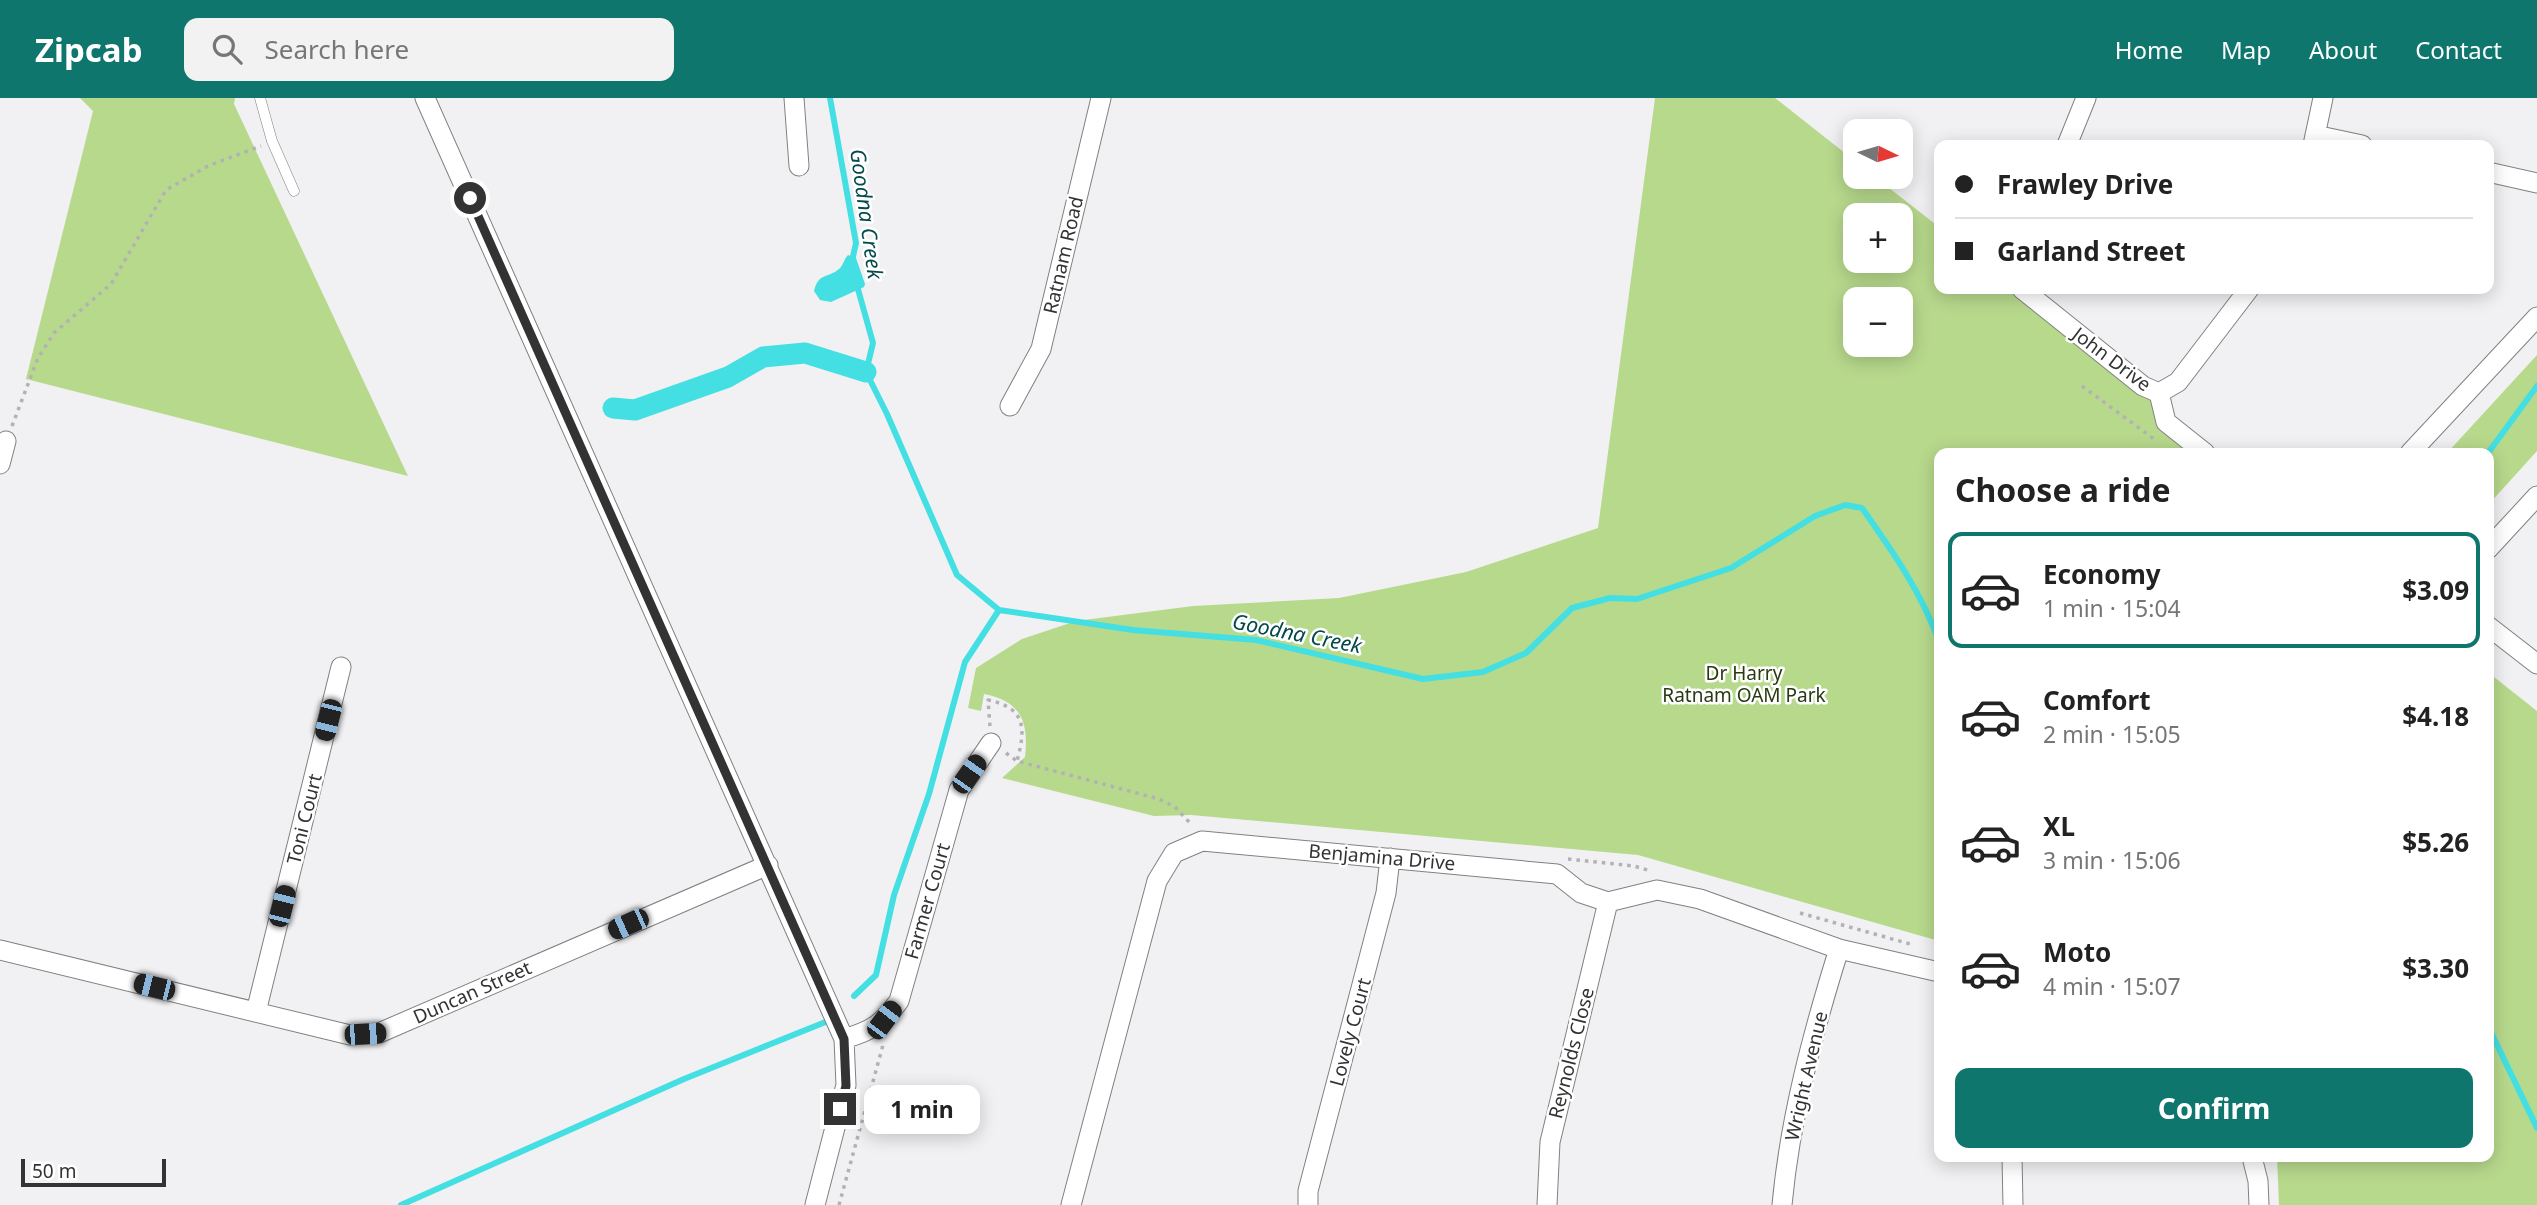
<!DOCTYPE html>
<html lang="en">
<head>
<meta charset="utf-8">
<style>
  :root { --surface:#fff; --page:#f2f2f2; --text:#222; --muted:#767676; --line:#e0e0e0; --accent:#0f766e }
  body { margin:0; font-family:"Noto Sans",sans-serif; background:var(--page); color:var(--text); height:100vh; display:flex; flex-direction:column; font-size:26px; white-space:nowrap }
  * { box-sizing:border-box; margin:0 }
  p { font-size:23px; color:var(--muted) }
  .icon { flex:none; width:38px; height:38px; fill:none; stroke:currentColor; stroke-width:2; stroke-linecap:round; stroke-linejoin:round }
  .map { position:relative; flex:1; overflow:hidden }
  .sheet { position:absolute; left:1934px; top:350px; width:560px; height:714px; display:flex; flex-direction:column; background:var(--surface); border-radius:14px; box-shadow:0 4px 18px #0003 }
  .sheet>* { flex:none }
  .guide { position:absolute; left:1934px; top:42px; width:560px; height:154px; border-radius:14px; box-shadow:0 4px 18px #0003; display:grid; align-content:center; height:154px; padding:0 21px; background:var(--surface) }
  .needle { width:46px; rotate:95deg }
  .controls { position:absolute; left:1843px; top:21px; display:grid; gap:14px }
  .controls a { display:grid; place-items:center; width:70px; height:70px; border-radius:14px; background:var(--surface); box-shadow:0 4px 18px #0003; font-size:35px }
  .scale { position:absolute; left:21px; bottom:18px; width:145px; box-sizing:border-box; padding-left:7px; border:4px solid #333334; border-top:0; font-size:19px; line-height:24px; white-space:nowrap; color:#333334; -webkit-text-stroke:5px #fff; paint-order:stroke }
  .end { position:absolute; width:32px; height:32px; margin:-16px; border:9px solid #333334; background:#fff; box-shadow:0 0 0 4px #fff }
  .from { border-radius:50% }
  .bubble { position:absolute; height:49px; border-radius:14px; background:var(--surface); box-shadow:0 4px 18px #0003; font-size:23px; font-weight:700; line-height:49px; text-align:center }
  .car { position:absolute; width:21px; height:42px; margin:-21px -10px; border-radius:9px; box-shadow:0 0 5px 2px #0007; background:linear-gradient(#222 24%,#8ab4d8 0 40%,#222 0 76%,#8ab4d8 0 86%,#222 0) }
  .guide b { display:flex; align-items:center; gap:24px; height:66px; font-size:26px }
  .guide b+b { border-top:2px solid var(--line) }
  .guide i { width:18px; height:18px; background:var(--text) }
  ul { padding:0; list-style:none }
  li { display:flex; align-items:center; gap:21px; height:116px; margin:0 14px 10px; padding:0 7px; border:4px solid transparent; border-radius:14px }
  li div { flex:1 }
  li b { display:block; font-size:26px }
  li em { font-style:normal; font-weight:700 }
  li.current { border-color:var(--accent) }
  li>.icon { width:63px; height:63px; stroke-width:1.5 }
  h2 { padding:0 21px; font-size:32px; line-height:84px }
  .action { display:flex; gap:14px; margin-top:auto; padding:14px 21px }
  .action a { flex:1; height:80px; border-radius:14px; background:var(--accent); color:#fff; font-size:28px; font-weight:700; line-height:80px; text-align:center }
  header { display:flex; align-items:center; gap:42px; box-sizing:border-box; height:98px; padding:0 35px; background:var(--accent); color:#fff }
  header strong { font-size:33px }
  nav { display:flex; gap:38px; margin-inline-start:auto; font-size:24px }
  .search { width:490px; height:63px; background:var(--page); display:flex; align-items:center; gap:18px; box-sizing:border-box; padding:0 24px; border-radius:14px; color:var(--muted); font-size:26px }
  .map>svg:first-child { display:block }
  .green { fill:#b7d98c; fill-rule:evenodd }
  .water { fill:#44dfe2 }
  .lines { fill:none; stroke-linecap:round; stroke-linejoin:round }
  .stream { stroke:#44dfe2; stroke-width:6 }
  .canal { stroke:#44dfe2; stroke-width:21 }
  .lane-casing { stroke:#808182; stroke-width:11 }
  .street-casing { stroke:#808182; stroke-width:21 }
  .path { stroke:#b2b2b4; stroke-width:3.5; stroke-dasharray:3.5 5; stroke-linecap:butt }
  .lane { stroke:#fff; stroke-width:10 }
  .street { stroke:#fff; stroke-width:19 }
  .route { stroke:#333334; stroke-width:9 }
  .labels { text-anchor:middle; stroke-width:5; stroke-linejoin:round; paint-order:stroke }
  .street-label { font-size:19px; fill:#333334; stroke:#fff }
  .park-label { font-size:19px; fill:#2a3914; stroke:#fff }
  .water-label { font-size:21px; font-style:italic; fill:#024a4b; stroke:#fff }
</style>
</head>
<body>
<header>
<strong>Zipcab</strong>
<div class="search"><svg class="icon" aria-label="search" viewBox="0 0 24 24"><circle cx="10" cy="10" r="6"/><path d="M15 15l6 6"/></svg>Search here</div>
<nav><a>Home</a><a>Map</a><a>About</a><a>Contact</a></nav>
</header>
<div class="map">
<svg width="2537" height="1107" viewBox="0 0 2537 1107">
  <rect width="100%" height="100%" fill="#f1f1f3"/>
  <path class="green" d="M80,0h155l-1,6 174,372 -382,-97 67,-268z
    M1655,0h120l80,63v16h20l64,50v62h79l200,164h-279v488l-301,-86 -447,-40 -37,1 -152,-38 23,-21c4,-35 -4,-56 -41,-63l-3,17 -13,-3 8,-40 46,-29 54,-18 117,-15 146,-8 127,-26 132,-44zM1855,117h45v46h-45zM1855,201h45v46h-45z
    M2537,257v96l-48,53 -1,-51h-41z
    M2489,575l48,38v494h-258l-2,-48h211z"/>
  <path class="water" d="M848,157l8,3 9,26 -1,3 -33,15 -11,-2 -6,-9c5,-19 13,-12 25,-22 4,-3 5,-10 9,-14z"/>
  <g class="lines">
    <path class="stream" d="M830,0l26,145 -4,18
      M856,184l17,61 -7,29 21,42 70,161 42,35 134,20 123,10 167,39 60,-7 43,-19 46,-45 38,-10 27,1 94,-31 84,-52 30,-11 17,3c31,44 58,82 77,133
      M2488,355l49,-67
      M854,898l22,-21 18,-80 35,-101 36,-132 34,-52
      M2488,928l49,102
      M401,1107l283,-126 144,-58"/>
    <path class="canal" d="M613,310l22,2 93,-33 35,-20 42,-4 61,19"/>
    <g class="lane-casing">
      <path id="lane" d="M260,0l12,43 22,50"/>
    </g>
    <g class="street-casing">
      <path id="street" d="M425,0l419,941 2,46 -31,120
        M794,0l5,68
        M2315,37l47,10
        M2067,47l19,-47
        M2313,47l10,-47
        M2488,74l49,11
        M2022,191l121,97 16,7 19,-11 71,-93
        M2159,295l7,29 39,31
        M1010,308l31,-57 60,-251
        M2410,355l127,-136
        M0,366l6,-23
        M2488,451l49,-53
        M2488,528l49,38
        M0,852l350,85 29,-2 389,-168
        M256,914l85,-345
        M844,941c29,-9 37,-14 55,-38l60,-211 32,-47
        M2012,1059l1,48
        M2252,1059l6,24 1,24
        M1071,1107l86,-324 17,-28 28,-12 355,33 24,19 27,9 49,-12 43,9 139,50 100,23
        M1308,1107v-14l78,-298 4,-35
        M1547,1107l3,-63 58,-240
        M1782,1107c8,-87 31,-173 57,-256"/>
    </g>
    <path class="path" d="M2082,288l72,53
      M12,328l26,-68 16,-25 57,-49 55,-94 42,-24 53,-20
      M990,628l-2,-26c38,8 38,28 29,61
      M1006,655l11,8 142,38 16,8 16,17
      M1568,761l66,7 17,5
      M1800,815l110,31
      M839,1107l44,-160"/>
    <use href="#lane" class="lane"/>
    <use href="#street" class="street"/>
  </g>
  <g class="lines">
    <path class="route" d="M470,100l374,841 2,47 -6,23"/>
  </g>
  <g class="labels">
    <g class="street-label">
      <text transform="translate(1063 157) rotate(-77)" y="7">Ratnam Road</text>
      <text transform="translate(2112 261) rotate(37)" y="7">John Drive</text>
      <text transform="translate(304 721) rotate(-76)" y="7">Toni Court</text>
      <text transform="translate(1382 759) rotate(5)" y="7">Benjamina Drive</text>
      <text transform="translate(927 803) rotate(-74)" y="7">Farmer Court</text>
      <text transform="translate(472 894) rotate(-24)" y="7">Duncan Street</text>
      <text transform="translate(1350 934) rotate(-75)" y="7">Lovely Court</text>
      <text transform="translate(1571 955) rotate(-76)" y="7">Reynolds Close</text>
      <text transform="translate(1806 978) rotate(-77)" y="7">Wright Avenue</text>
    </g>
    <g class="park-label">
      <text x="1744" y="582">Dr Harry<tspan x="1744" dy="22">Ratnam OAM Park</tspan></text>
    </g>
    <g class="water-label">
      <text transform="translate(866 116) rotate(82)" y="7">Goodna Creek</text>
      <text transform="translate(1297 536) rotate(11)" y="7">Goodna Creek</text>
    </g>
  </g>
</svg>
<div class="controls">
<a><svg class="needle" viewBox="-14 -14 28 28"><path d="M0-13l5 13h-10z" fill="#e53935"/><path d="M0 13l5-13h-10z" fill="#767676"/></svg></a>
<a>+</a>
<a>−</a>
</div>
<div class="scale">50 m</div>
<i class="end from" style="left:470px;top:100px"></i>
<i class="end" style="left:840px;top:1011px"></i>
<div class="bubble" style="left:864px;top:987px;width:116px">1 min</div>
<i class="car" style="left:328px;top:622px;rotate:194deg"></i>
<i class="car" style="left:969px;top:676px;rotate:35deg"></i>
<i class="car" style="left:282px;top:808px;rotate:14deg"></i>
<i class="car" style="left:628px;top:826px;rotate:246deg"></i>
<i class="car" style="left:154px;top:889px;rotate:284deg"></i>
<i class="car" style="left:884px;top:922px;rotate:37deg"></i>
<i class="car" style="left:365px;top:936px;rotate:87deg"></i>
<div class="guide">
<b><i class="from"></i>Frawley Drive</b>
<b><i></i>Garland Street</b>
</div>
<section class="sheet">
<h2>Choose a ride</h2>
<ul>
<li class="current"><svg class="icon" aria-label="car" viewBox="0 0 24 24"><path d="M5 17H2v-5l4-1 3-4h7l3 4 3 1v5h-3M9 17h6M6 11h13"/><circle cx="7" cy="17" r="2"/><circle cx="17" cy="17" r="2"/></svg><div><b>Economy</b><p>1 min · 15:04</p></div><em>$3.09</em></li>
<li><svg class="icon" aria-label="car" viewBox="0 0 24 24"><path d="M5 17H2v-5l4-1 3-4h7l3 4 3 1v5h-3M9 17h6M6 11h13"/><circle cx="7" cy="17" r="2"/><circle cx="17" cy="17" r="2"/></svg><div><b>Comfort</b><p>2 min · 15:05</p></div><em>$4.18</em></li>
<li><svg class="icon" aria-label="car" viewBox="0 0 24 24"><path d="M5 17H2v-5l4-1 3-4h7l3 4 3 1v5h-3M9 17h6M6 11h13"/><circle cx="7" cy="17" r="2"/><circle cx="17" cy="17" r="2"/></svg><div><b>XL</b><p>3 min · 15:06</p></div><em>$5.26</em></li>
<li><svg class="icon" aria-label="car" viewBox="0 0 24 24"><path d="M5 17H2v-5l4-1 3-4h7l3 4 3 1v5h-3M9 17h6M6 11h13"/><circle cx="7" cy="17" r="2"/><circle cx="17" cy="17" r="2"/></svg><div><b>Moto</b><p>4 min · 15:07</p></div><em>$3.30</em></li>
</ul>
<div class="action"><a>Confirm</a></div>
</section>
</div>
</body>
</html>
